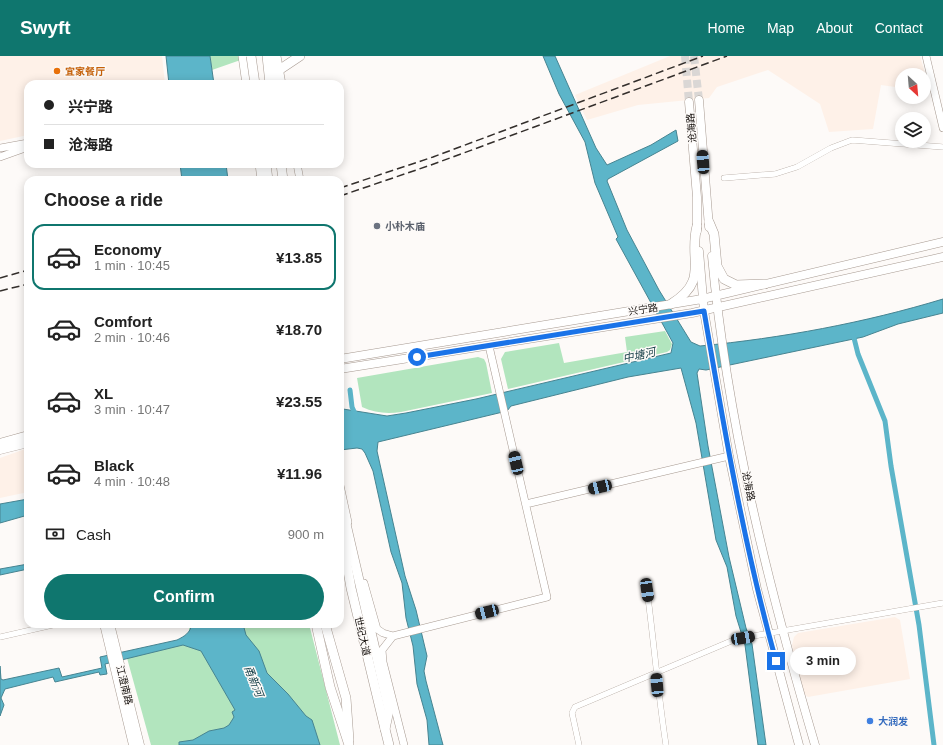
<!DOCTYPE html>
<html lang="en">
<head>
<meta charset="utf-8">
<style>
  :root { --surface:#fff; --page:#f2f2f2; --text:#222; --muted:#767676; --line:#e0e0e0; --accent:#0f766e }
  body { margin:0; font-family:Arial,"Noto Sans SC",sans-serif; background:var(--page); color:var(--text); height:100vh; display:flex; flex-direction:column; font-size:15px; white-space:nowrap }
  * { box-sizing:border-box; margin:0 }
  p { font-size:13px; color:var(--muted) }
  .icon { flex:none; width:22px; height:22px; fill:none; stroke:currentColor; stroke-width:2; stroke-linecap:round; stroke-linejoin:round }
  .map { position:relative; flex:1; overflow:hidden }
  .side { position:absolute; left:24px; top:120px; width:320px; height:452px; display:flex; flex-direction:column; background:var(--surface); border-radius:12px; box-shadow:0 2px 10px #0003 }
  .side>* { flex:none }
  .top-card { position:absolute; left:24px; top:24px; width:320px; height:88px; border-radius:12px; box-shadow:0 2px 10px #0003; display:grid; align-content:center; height:88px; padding:0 20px; background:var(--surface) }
  .needle { width:26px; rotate:154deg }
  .tools { position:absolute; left:895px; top:12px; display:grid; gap:8px }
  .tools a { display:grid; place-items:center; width:36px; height:36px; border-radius:50%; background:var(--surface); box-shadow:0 2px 10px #0003; font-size:20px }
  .end { position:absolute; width:18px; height:18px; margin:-9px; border:5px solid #1a73e8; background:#fff; box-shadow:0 0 0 2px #fff }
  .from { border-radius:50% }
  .bubble { position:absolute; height:28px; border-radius:14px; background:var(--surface); box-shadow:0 2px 10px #0003; font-size:13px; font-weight:600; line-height:28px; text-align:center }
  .car { position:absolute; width:12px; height:24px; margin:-12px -6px; border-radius:5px; box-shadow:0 0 3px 1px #0007; background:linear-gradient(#222 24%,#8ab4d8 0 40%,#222 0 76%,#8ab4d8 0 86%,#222 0) }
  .top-card b { display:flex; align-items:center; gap:14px; height:38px; font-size:15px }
  .top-card b+b { border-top:1px solid var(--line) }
  .top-card i { width:10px; height:10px; background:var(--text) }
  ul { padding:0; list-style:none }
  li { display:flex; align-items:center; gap:12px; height:66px; margin:0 8px 6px; padding:0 12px; border:2px solid transparent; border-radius:12px }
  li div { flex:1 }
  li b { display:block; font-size:15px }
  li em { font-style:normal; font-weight:600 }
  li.active { border-color:var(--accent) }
  li>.icon { width:36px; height:36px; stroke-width:1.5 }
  h2 { padding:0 20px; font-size:18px; line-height:48px }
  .pay { display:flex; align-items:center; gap:10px; height:44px; padding:0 20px; font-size:15px }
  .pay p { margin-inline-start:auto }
  .cta { display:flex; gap:8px; margin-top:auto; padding:8px 20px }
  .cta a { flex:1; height:46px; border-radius:24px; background:var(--accent); color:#fff; font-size:16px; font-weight:600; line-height:46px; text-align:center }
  header { display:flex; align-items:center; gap:24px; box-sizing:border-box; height:56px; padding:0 20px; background:var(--accent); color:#fff }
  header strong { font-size:19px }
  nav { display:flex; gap:22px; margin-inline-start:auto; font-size:14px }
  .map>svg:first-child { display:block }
  .built { fill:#fef1e8 }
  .green { fill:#b2e5be }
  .water { fill:#5cb5c9; stroke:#478491 }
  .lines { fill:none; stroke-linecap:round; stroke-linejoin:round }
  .canal { stroke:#5cb5c9; stroke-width:5 }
  .secondary-tunnel { stroke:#dad7d5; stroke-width:8; stroke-dasharray:8 4; stroke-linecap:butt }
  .minor-casing { stroke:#a79a91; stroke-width:6 }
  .tertiary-casing { stroke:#a79a91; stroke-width:8 }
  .secondary-casing { stroke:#a79a91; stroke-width:9 }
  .primary-casing { stroke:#a79a91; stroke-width:10 }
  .trunk-casing { stroke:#a79a91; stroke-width:10 }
  .minor { stroke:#fff; stroke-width:5.5 }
  .tertiary { stroke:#fff; stroke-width:7 }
  .secondary { stroke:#fff; stroke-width:8 }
  .primary { stroke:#fff; stroke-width:9 }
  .trunk { stroke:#fff; stroke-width:9 }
  .rail { stroke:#342f2c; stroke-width:1.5; stroke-dasharray:8 4; stroke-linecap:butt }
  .trunk-bridge-casing { stroke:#a79a91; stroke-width:10; stroke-linecap:butt }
  .trunk-bridge { stroke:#fff; stroke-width:9 }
  .route { stroke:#1a73e8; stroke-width:5 }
  .food-dot { fill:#e8710a; stroke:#fdfaf8; stroke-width:1.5 }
  .worship-dot { fill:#6b7280; stroke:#fdfaf8; stroke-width:1.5 }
  .shop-dot { fill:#3f7fe0; stroke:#fdfaf8; stroke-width:1.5 }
  .labels { text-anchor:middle; stroke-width:3; stroke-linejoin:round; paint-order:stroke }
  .food-label { font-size:10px; font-weight:bold; fill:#c56008; stroke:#fdfaf8; text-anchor:start }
  .street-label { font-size:10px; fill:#15100d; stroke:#fdfaf8 }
  .worship-label { font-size:10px; font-weight:bold; fill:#5b616d; stroke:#fdfaf8; text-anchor:start }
  .shop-label { font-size:10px; font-weight:bold; fill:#366cbe; stroke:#fdfaf8; text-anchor:start }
  .water-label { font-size:11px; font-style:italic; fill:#103a43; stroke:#fdfaf8 }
</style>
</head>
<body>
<header>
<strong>Swyft</strong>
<nav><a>Home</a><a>Map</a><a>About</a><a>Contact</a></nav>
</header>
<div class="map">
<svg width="943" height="689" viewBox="0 0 943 689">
  <rect width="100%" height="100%" fill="#fdfaf8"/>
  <path class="built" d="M0,0h162l3,28h-137v51l-28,6z
    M670,0h250l10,34h-6v-15h-22v13l-21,-3 -8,44 -44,3 -9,-28 -52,-34 -51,17 -8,11 -71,7 -51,15 -12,-25z
    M28,392v44l-28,6v-40z
    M895,561l5,3 10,59 -102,18 -5,-4 -11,-48 2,-8 4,-4z"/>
  <path class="green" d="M210,0h42l-40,14z
    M665,275l7,13 -2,6 -3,2 -159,37 -7,-30 4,-7 54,-9 5,20 63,-11 -2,-15z
    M478,301l6,2 2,4 6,30 -91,19c-14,2 -26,1 -39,-5l-5,-29z
    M189,568h120l31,121h-189l-24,-87 62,-20z"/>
  <path class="water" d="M166,0h44l4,28h-45z
    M543,0h12l41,92 11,17 44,-20 25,-15 2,11 -70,38 -1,2 20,49 32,60 32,52 9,4c82,-8 164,-23 243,-47v14l-45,11 -35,13 -157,33 -7,-1 -2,4 11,73 21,111 17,71 6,16 14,101h-8l-13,-100 -9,-29 -9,-49 -11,-27 -20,-117 -15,-55 -53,9 -117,29 -4,5 -129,31 -1,9 28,125 11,34 11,46 -3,15 2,10 17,64h-14l-2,-25 -10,-36 -4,-38 -7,-28 -4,-35 -11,-31 -18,-81 -8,-18 -3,-4 -5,-1 -17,2v-33l3,-8 44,7 19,-3 70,-14 195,-46 2,-10 -57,-104 2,-2 -23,-54 -10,-41 -26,-48z
    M180,108h46l2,16h-46z
    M28,443v16l-28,8v-19z
    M28,508v5l-28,6v-6z
    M192,568h51l3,11 13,16 8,22 21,21 18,22 6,4 8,25h-141v-3l14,-2 16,-9 15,-3 5,-3 5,-8 -2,-5 3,-2 -34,-59 -18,-6 -78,19 2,10 -7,1 -1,-3 -44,10 -2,-5 -48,12 -4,9 3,7 -4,11v-50l1,13 2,1 56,-12 3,9 40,-9 -2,-11 77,-17c8,-4 13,-7 15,-16z"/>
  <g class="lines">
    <path class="canal" d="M853,278l5,20 27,67 6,45 28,159 15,120
      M350,334l2,17 4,9"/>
    <path class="secondary-tunnel" d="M685,0l4,46
      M694,0l5,44"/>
    <g class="minor-casing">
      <path id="minor" d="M724,122l51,-4 22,-7 34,-19 21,-8 91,7
        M647,534c7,52 11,104 19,155
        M0,581l57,-13
        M579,689l-7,-32 3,-6 161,-68 207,-36"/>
    </g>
    <g class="tertiary-casing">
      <path id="tertiary" d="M277,0l5,28
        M926,0l17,72
        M0,92l28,-5
        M0,101l28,-10
        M297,108l3,16
        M340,429l8,37
        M526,448l203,-48
        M364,527l13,46 6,4 10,3
        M404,689l-21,-83 -1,-12 11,-14 154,-39 -58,-251"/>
    </g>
    <g class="secondary-casing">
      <path id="secondary" d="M699,44l10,127
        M689,46l8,95v34
        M699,195l5,60 25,145 28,133 42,156
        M712,200c15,166 56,329 103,489
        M340,303l362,-60 241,-57
        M340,313l352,-56 251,-56
        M0,387l28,-8
        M0,394l28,-7
        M104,568l29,121
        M110,568l30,121"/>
    </g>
    <g class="primary-casing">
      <path id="primary" d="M243,0l4,28
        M273,12l2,16
        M279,14l21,-14
        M273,17l1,-17
        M260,108l2,16
        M709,166l5,12 3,32 7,13 12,6 29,-1
        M671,248c39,-24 17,-44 26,-78
        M340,470l11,62 34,141
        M325,568l21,74 3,42"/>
    </g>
    <g class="trunk-casing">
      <path id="trunk" d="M267,0l3,28
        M266,108l2,16
        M281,108l2,16
        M340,454l6,14 43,186 -4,19 4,16
        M316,568l14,63 19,58"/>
    </g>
    <use href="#minor" class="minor"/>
    <use href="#tertiary" class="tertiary"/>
    <use href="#secondary" class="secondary"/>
    <use href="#primary" class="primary"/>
    <use href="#trunk" class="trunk"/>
    <path class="rail" d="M340,132l93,-31 270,-101
      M340,140l91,-31 296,-109
      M0,222l28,-8
      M0,235l28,-7"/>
    <g class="trunk-bridge-casing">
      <path id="trunk-bridge" d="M251,0l4,28"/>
    </g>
    <use href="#trunk-bridge" class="trunk-bridge"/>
  </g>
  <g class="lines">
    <path class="route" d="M417,301l287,-46c20,117 40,235 72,350"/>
  </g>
  <circle class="food-dot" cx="57" cy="15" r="4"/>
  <circle class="worship-dot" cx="377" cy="170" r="4"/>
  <circle class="shop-dot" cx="870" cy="665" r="4"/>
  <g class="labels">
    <g class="food-label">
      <text x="65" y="19">宜家餐厅</text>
    </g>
    <g class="street-label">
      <text transform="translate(691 72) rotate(-95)" y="4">沧海路</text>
      <text transform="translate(643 253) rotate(-9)" y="4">兴宁路</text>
      <text transform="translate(749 430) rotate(79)" y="4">沧海路</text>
      <text transform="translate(363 580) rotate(77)" y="4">世纪大道</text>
      <text transform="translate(125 629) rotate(76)" y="4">江澄南路</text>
    </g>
    <g class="worship-label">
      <text x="385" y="174">小朴木庙</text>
    </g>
    <g class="shop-label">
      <text x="878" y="669">大润发</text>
    </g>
    <g class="water-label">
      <text transform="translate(639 299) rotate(-13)" y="4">中塘河</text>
      <text transform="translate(254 625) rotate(68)" y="4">甬新河</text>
    </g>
  </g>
</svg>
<div class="tools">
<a><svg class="needle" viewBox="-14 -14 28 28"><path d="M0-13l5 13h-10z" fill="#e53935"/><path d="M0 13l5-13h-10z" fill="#767676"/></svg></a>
<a><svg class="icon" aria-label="layers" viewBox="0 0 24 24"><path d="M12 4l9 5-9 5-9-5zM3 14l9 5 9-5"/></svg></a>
</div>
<i class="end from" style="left:417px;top:301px"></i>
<i class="end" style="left:776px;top:605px"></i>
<div class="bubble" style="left:790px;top:591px;width:66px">3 min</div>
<i class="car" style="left:703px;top:106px;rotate:356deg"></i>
<i class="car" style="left:516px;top:407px;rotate:347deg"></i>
<i class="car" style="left:600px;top:431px;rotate:257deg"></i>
<i class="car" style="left:647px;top:534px;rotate:172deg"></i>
<i class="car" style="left:487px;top:556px;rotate:256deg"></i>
<i class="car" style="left:743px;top:582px;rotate:80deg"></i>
<i class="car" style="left:657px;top:629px;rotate:355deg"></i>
<div class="top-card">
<b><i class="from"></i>兴宁路</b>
<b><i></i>沧海路</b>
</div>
<section class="side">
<h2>Choose a ride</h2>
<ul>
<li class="active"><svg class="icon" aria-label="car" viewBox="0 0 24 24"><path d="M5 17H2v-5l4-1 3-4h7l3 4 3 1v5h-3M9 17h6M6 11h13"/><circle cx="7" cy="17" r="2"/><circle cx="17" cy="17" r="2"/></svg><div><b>Economy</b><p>1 min · 10:45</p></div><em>¥13.85</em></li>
<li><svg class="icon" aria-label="car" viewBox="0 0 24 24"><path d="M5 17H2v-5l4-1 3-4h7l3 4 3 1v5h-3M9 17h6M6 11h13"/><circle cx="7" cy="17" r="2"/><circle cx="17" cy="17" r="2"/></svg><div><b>Comfort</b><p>2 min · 10:46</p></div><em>¥18.70</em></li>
<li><svg class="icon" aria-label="car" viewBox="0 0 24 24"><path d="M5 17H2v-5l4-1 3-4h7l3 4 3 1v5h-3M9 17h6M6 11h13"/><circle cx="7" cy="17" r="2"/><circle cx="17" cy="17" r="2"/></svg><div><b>XL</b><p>3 min · 10:47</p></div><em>¥23.55</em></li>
<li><svg class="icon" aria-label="car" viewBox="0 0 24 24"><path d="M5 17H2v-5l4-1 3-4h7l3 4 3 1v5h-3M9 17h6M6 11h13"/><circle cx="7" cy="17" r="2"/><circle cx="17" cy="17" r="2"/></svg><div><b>Black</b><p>4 min · 10:48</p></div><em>¥11.96</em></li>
</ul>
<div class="pay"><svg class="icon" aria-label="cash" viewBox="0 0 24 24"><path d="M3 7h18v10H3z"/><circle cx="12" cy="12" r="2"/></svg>Cash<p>900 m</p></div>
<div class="cta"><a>Confirm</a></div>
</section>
</div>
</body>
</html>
